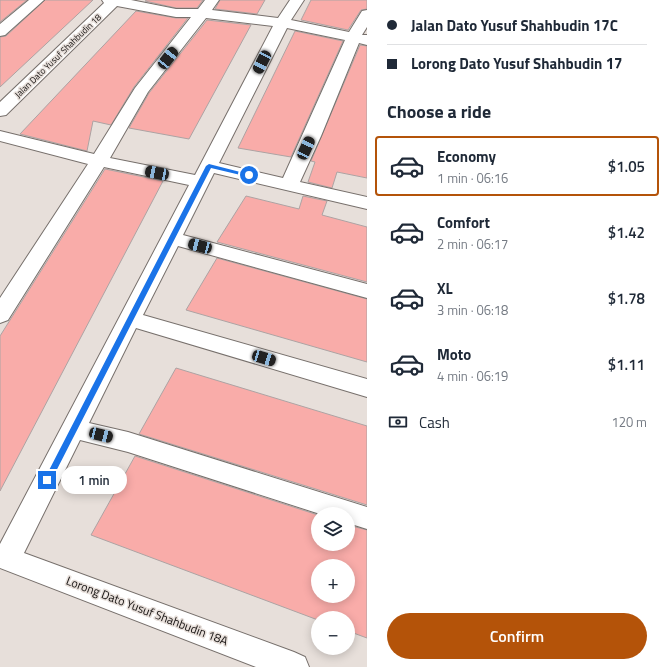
<!DOCTYPE html>
<html lang="en">
<head>
<meta charset="utf-8">
<style>
  :root { --surface:#fff; --page:#f6f6f7; --text:#1f2937; --muted:#747a83; --line:#e0e1e3; --accent:#b45309 }
  body { margin:0; font-family:"Titillium Web",sans-serif; background:var(--page); color:var(--text); height:100vh; display:flex; flex-direction:column; font-size:15px; white-space:nowrap }
  * { box-sizing:border-box; margin:0 }
  p { font-size:13px; color:var(--muted) }
  .icon { flex:none; width:22px; height:22px; fill:none; stroke:currentColor; stroke-width:2; stroke-linecap:round; stroke-linejoin:round }
  .map { position:relative; flex:1; overflow:hidden }
  .side { display:flex; flex-direction:column; background:var(--surface); width:300px }
  .side>* { flex:none }
  .guide { display:grid; align-content:center; height:88px; padding:0 20px; background:var(--surface) }
  .controls { position:absolute; left:311px; top:507px; display:grid; gap:8px }
  .controls a { display:grid; place-items:center; width:44px; height:44px; border-radius:50%; background:var(--surface); box-shadow:0 2px 10px #0003; font-size:20px }
  .end { position:absolute; width:18px; height:18px; margin:-9px; border:5px solid #1a73e8; background:#fff; box-shadow:0 0 0 2px #fff }
  .from { border-radius:50% }
  .bubble { position:absolute; height:28px; border-radius:14px; background:var(--surface); box-shadow:0 2px 10px #0003; font-size:13px; font-weight:600; line-height:28px; text-align:center }
  .car { position:absolute; width:12px; height:24px; margin:-12px -6px; border-radius:5px; box-shadow:0 0 3px 1px #0007; background:linear-gradient(#222 24%,#8ab4d8 0 40%,#222 0 76%,#8ab4d8 0 86%,#222 0) }
  .guide b { display:flex; align-items:center; gap:14px; height:38px; font-size:15px }
  .guide b+b { border-top:1px solid var(--line) }
  .guide i { width:10px; height:10px; background:var(--text) }
  ul { padding:0; list-style:none }
  li { display:flex; align-items:center; gap:12px; height:60px; margin:0 8px 6px; padding:0 12px; border:2px solid transparent; border-radius:4px }
  li div { flex:1 }
  li b { display:block; font-size:15px }
  li em { font-style:normal; font-weight:600 }
  li.active { border-color:var(--accent) }
  li>.icon { width:36px; height:36px; stroke-width:1.5 }
  h2 { padding:0 20px; font-size:18px; line-height:48px }
  .pay { display:flex; align-items:center; gap:10px; height:44px; padding:0 20px; font-size:15px }
  .pay p { margin-inline-start:auto }
  .button { display:flex; gap:8px; margin-top:auto; padding:8px 20px }
  .button a { flex:1; height:46px; border-radius:24px; background:var(--accent); color:#fff; font-size:16px; font-weight:600; line-height:46px; text-align:center }
  main { display:flex; flex:1; min-height:0 }
  .map>svg:first-child { display:block }
  .building { fill:#f9aca9; stroke:#ada3a3; fill-rule:evenodd }
  .lines { fill:none; stroke-linecap:round; stroke-linejoin:round }
  .minor-casing { stroke:#77706c; stroke-width:2 }
  .minor { fill:#fff; fill-rule:evenodd }
  .route { fill:#1a73e8 }
  .labels { text-anchor:middle; stroke-width:3; stroke-linejoin:round; paint-order:stroke }
  .far-street-label { font-size:9px; fill:#171413; stroke:#e7dfda }
  .near-street-label { font-size:12px; fill:#171413; stroke:#e7dfda }
</style>
</head>
<body>
<main>
<div class="map">
<svg width="367" height="667" viewBox="0 0 367 667">
  <rect width="100%" height="100%" fill="#e7dfda"/>
  <path class="building" d="M0,0h27l-27,22z
    M45,0h48l-93,87v-50l6,-1z
    M147,0h56l-6,8h-21l-31,-7z
    M220,0h45l-8,14 -42,-5z
    M311,0h56v9l-6,1 -13,20 -47,-10z
    M136,11l40,7h12l-54,69 -23,38 -18,-4 -6,30 -67,-17z
    M207,20l44,5 -62,114 -60,-11 20,-35z
    M295,31l48,10 -52,116 -53,-9z
    M360,45l7,1v132l-30,-6 -5,16 -24,-6 7,-20 -4,-1z
    M105,169l58,12 -163,310v-155z
    M246,196l53,13 4,-13 24,5 -5,14 45,12v55l-150,-40z
    M217,258l150,41v63l-181,-52z
    M176,368l191,58v79l-228,-71z
    M135,456l183,59v29h30v-19l19,5v108l-19,-7v-13h-30v2l-227,-85zM318,566h30v30h-30z"/>
  <g class="lines">
    <g class="minor-casing">
      <path id="minor" d="M29,0h15l-39,35 -5,1v-12z
        M102,0h29l45,9h22l7,-9h14l-7,10 66,8 12,-18h14l-13,20 58,12 13,-21 5,-1v17l-5,8h5v10l-8,-2 -38,93 -21,46 67,15v12l-153,-36 -31,62 184,49v14l-189,-52 -35,69 224,64v18l-231,-69 -47,95 39,9 239,75v22l-19,-6v-9h-28l-192,-62 -48,-12 -56,113 270,99 11,5 4,10h-53l-256,-99v-24l189,-359 -85,-18 -96,153 -8,3v-25l88,-134 -88,-23v-10l94,23 41,-66 56,-71h-15l-59,-11 -111,109 -6,1v-14l104,-99zM206,18l67,8 -78,149 -85,-17 38,-66zM287,28l58,12 -62,138 -64,-15z"/>
    </g>
    <use href="#minor" class="minor"/>
  </g>
  <path class="route" d="M209,164l43,11 -3,2 -38,-9 -161,315h-5v-5l161,-312z"/>
  <g class="labels">
    <g class="far-street-label">
      <text transform="translate(58 56) rotate(-44)" y="3">Jalan Dato Yusuf Shahbudin 18</text>
    </g>
    <g class="near-street-label">
      <text transform="translate(147 611) rotate(21)" y="4">Lorong Dato Yusuf Shahbudin 18A</text>
    </g>
  </g>
</svg>
<div class="controls">
<a><svg class="icon" aria-label="layers" viewBox="0 0 24 24"><path d="M12 4l9 5-9 5-9-5zM3 14l9 5 9-5"/></svg></a>
<a>+</a>
<a>−</a>
</div>
<i class="end from" style="left:249px;top:175px"></i>
<i class="end" style="left:47px;top:480px"></i>
<div class="bubble" style="left:61px;top:466px;width:66px">1 min</div>
<i class="car" style="left:168px;top:58px;rotate:38deg"></i>
<i class="car" style="left:262px;top:62px;rotate:207deg"></i>
<i class="car" style="left:306px;top:148px;rotate:25deg"></i>
<i class="car" style="left:157px;top:173px;rotate:281deg"></i>
<i class="car" style="left:200px;top:246px;rotate:285deg"></i>
<i class="car" style="left:264px;top:358px;rotate:107deg"></i>
<i class="car" style="left:101px;top:435px;rotate:104deg"></i>
</div>
<section class="side">
<div class="guide">
<b><i class="from"></i>Jalan Dato Yusuf Shahbudin 17C</b>
<b><i></i>Lorong Dato Yusuf Shahbudin 17</b>
</div>
<h2>Choose a ride</h2>
<ul>
<li class="active"><svg class="icon" aria-label="car" viewBox="0 0 24 24"><path d="M5 17H2v-5l4-1 3-4h7l3 4 3 1v5h-3M9 17h6M6 11h13"/><circle cx="7" cy="17" r="2"/><circle cx="17" cy="17" r="2"/></svg><div><b>Economy</b><p>1 min · 06:16</p></div><em>$1.05</em></li>
<li><svg class="icon" aria-label="car" viewBox="0 0 24 24"><path d="M5 17H2v-5l4-1 3-4h7l3 4 3 1v5h-3M9 17h6M6 11h13"/><circle cx="7" cy="17" r="2"/><circle cx="17" cy="17" r="2"/></svg><div><b>Comfort</b><p>2 min · 06:17</p></div><em>$1.42</em></li>
<li><svg class="icon" aria-label="car" viewBox="0 0 24 24"><path d="M5 17H2v-5l4-1 3-4h7l3 4 3 1v5h-3M9 17h6M6 11h13"/><circle cx="7" cy="17" r="2"/><circle cx="17" cy="17" r="2"/></svg><div><b>XL</b><p>3 min · 06:18</p></div><em>$1.78</em></li>
<li><svg class="icon" aria-label="car" viewBox="0 0 24 24"><path d="M5 17H2v-5l4-1 3-4h7l3 4 3 1v5h-3M9 17h6M6 11h13"/><circle cx="7" cy="17" r="2"/><circle cx="17" cy="17" r="2"/></svg><div><b>Moto</b><p>4 min · 06:19</p></div><em>$1.11</em></li>
</ul>
<div class="pay"><svg class="icon" aria-label="cash" viewBox="0 0 24 24"><path d="M3 7h18v10H3z"/><circle cx="12" cy="12" r="2"/></svg>Cash<p>120 m</p></div>
<div class="button"><a>Confirm</a></div>
</section>
</main>
</body>
</html>
